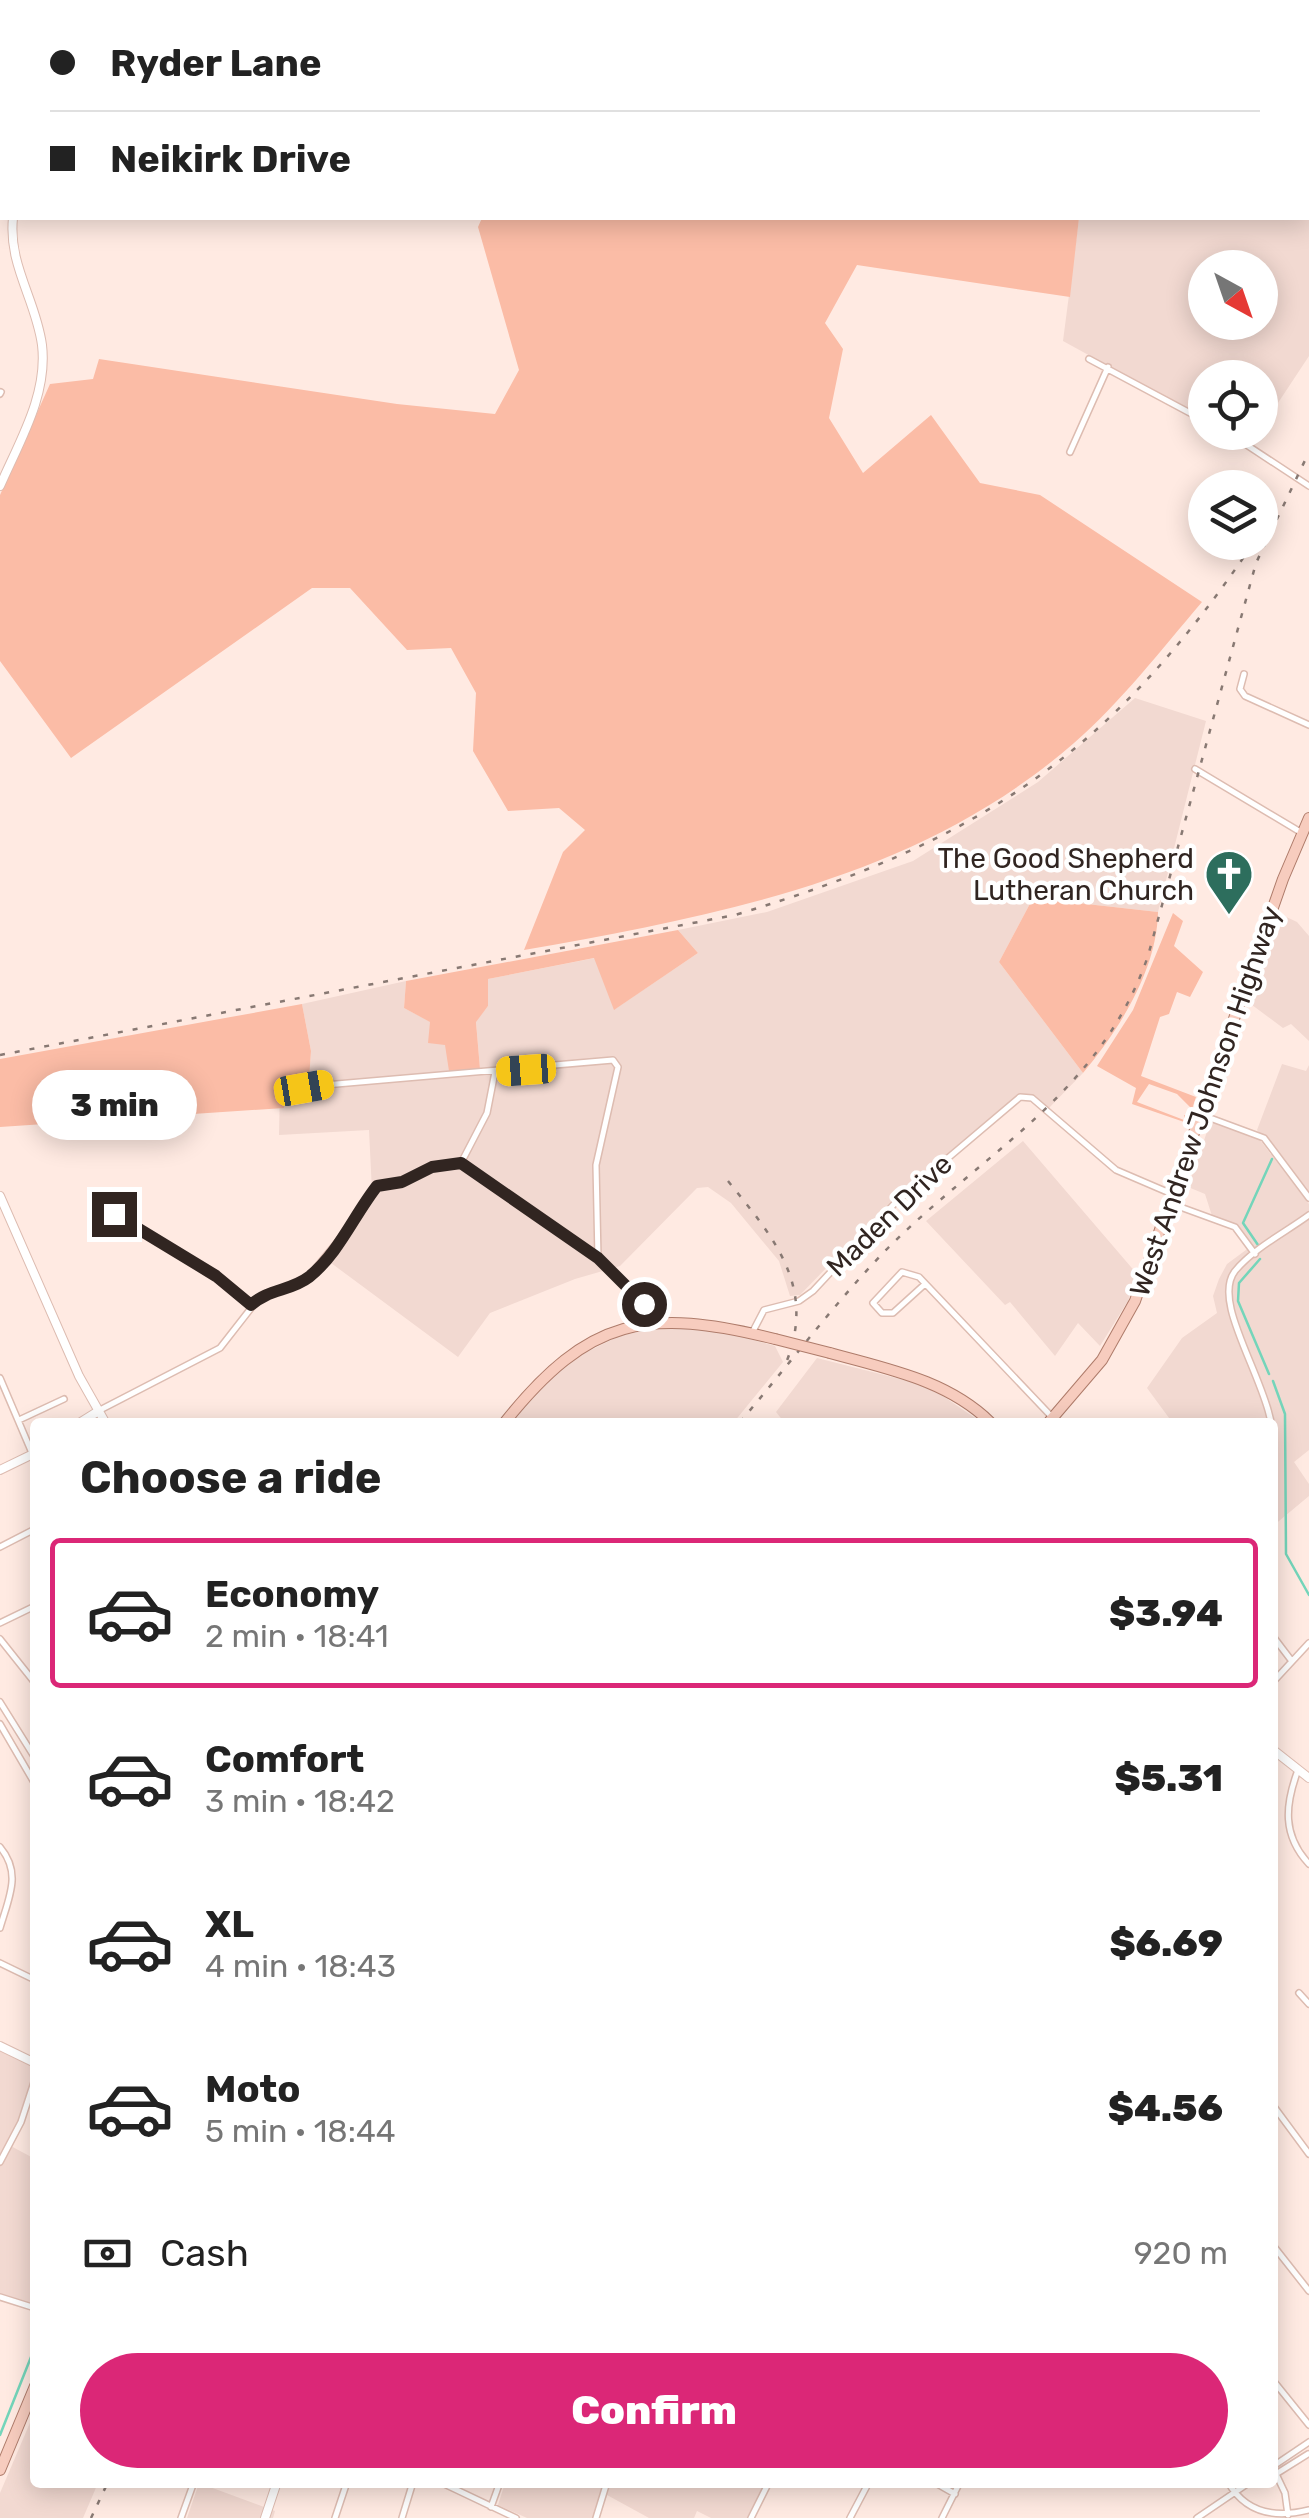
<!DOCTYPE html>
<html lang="en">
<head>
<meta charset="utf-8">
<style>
  :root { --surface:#fff; --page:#f2f2f2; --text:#222; --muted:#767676; --line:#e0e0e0; --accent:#db2777 }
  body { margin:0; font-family:Rubik,sans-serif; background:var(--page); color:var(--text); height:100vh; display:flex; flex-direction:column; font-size:38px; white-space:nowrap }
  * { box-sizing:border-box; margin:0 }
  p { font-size:32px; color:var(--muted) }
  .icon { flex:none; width:55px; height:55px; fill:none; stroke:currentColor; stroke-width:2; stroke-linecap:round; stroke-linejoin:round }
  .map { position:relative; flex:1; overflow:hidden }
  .details { position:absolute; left:30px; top:1418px; width:1248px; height:1070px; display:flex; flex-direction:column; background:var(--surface); border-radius:10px; box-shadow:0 5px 25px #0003 }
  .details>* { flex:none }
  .top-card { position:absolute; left:0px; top:0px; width:1310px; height:220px; box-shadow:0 5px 25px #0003; display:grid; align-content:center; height:220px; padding:0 50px; background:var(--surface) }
  .needle { width:65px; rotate:140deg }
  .fabs { position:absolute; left:1188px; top:250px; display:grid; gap:20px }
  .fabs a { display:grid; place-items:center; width:90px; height:90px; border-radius:50%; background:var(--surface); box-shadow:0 5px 25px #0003; font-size:50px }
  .end { position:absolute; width:45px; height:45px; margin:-22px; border:12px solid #312521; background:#fff; box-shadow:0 0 0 5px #fff }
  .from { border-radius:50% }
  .bubble { position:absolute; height:70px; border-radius:35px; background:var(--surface); box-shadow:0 5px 25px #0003; font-size:32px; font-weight:800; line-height:70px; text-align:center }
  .car { position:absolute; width:30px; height:60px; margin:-30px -15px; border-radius:12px; box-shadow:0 0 8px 2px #0007; background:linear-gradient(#f5c518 24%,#345 0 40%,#f5c518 0 76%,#345 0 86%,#f5c518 0) }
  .top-card b { display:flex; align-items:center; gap:35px; height:95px; font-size:38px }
  .top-card b+b { border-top:2px solid var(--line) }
  .top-card i { width:25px; height:25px; background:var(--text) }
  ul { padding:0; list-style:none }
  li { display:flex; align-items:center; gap:30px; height:150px; margin:0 20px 15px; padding:0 30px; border:5px solid transparent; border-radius:10px }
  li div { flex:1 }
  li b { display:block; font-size:38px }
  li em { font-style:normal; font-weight:800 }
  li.on { border-color:var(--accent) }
  li>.icon { width:90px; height:90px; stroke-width:1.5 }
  h2 { padding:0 50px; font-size:45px; line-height:120px }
  .pay { display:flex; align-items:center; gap:25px; height:110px; padding:0 50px; font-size:38px }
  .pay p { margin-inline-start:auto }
  .primary-button { display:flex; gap:20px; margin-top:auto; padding:20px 50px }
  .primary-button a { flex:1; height:115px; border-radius:60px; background:var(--accent); color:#fff; font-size:40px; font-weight:800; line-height:115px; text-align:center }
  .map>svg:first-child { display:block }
  .built { fill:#f2d9d1; fill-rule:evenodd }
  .green { fill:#fbbca6 }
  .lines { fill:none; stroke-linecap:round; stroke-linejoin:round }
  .stream { stroke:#74d5ba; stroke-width:2.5 }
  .street-casing { stroke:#ddbcb1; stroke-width:8 }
  .secondary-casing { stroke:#ddbcb1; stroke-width:10 }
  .primary-casing { stroke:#ae7b6a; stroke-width:12 }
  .street { stroke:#fff; stroke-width:5 }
  .secondary { stroke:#fff; stroke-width:8 }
  .primary { stroke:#f7ccbe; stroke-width:10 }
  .rail { stroke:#887973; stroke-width:2.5; stroke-dasharray:5 10; stroke-linecap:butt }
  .primary-bridge-casing { stroke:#ae7b6a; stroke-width:12; stroke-linecap:butt }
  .primary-bridge { stroke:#f7ccbe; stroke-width:10 }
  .route { stroke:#312521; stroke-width:12 }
  .labels { text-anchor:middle; stroke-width:9; stroke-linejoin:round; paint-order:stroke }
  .poi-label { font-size:28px; fill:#312521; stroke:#fff; text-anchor:end }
  .street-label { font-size:28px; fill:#312521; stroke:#fff }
</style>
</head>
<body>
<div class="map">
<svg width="1309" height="2518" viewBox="0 0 1309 2518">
  <rect width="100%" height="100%" fill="#ffeae2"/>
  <path class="built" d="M1309,27v329l-49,74v-52h-55v41l-142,-78 16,-123h229zM1205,268h55v54h-55z
    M1135,698l71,23 -48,191 -125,-14 -34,64 84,111 -36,37 -15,-12h-12l-113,94 -4,-3 -103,106 -10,1 -11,-35 -48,-58 -23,-16 -11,1 -77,78 -45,13 -85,34 -32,44 -131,-97 45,-69 -3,-61 -90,5 1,-50 29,-5 2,-29 -9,-47 104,-23 -2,27 27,14 14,23 35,24 -4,-48 12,-15v-27l107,-21 20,51 83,-56 -20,-23 89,-18 146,-51 125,-79z
    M1280,914l17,8 12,14v105l-18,-17 -8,4 -35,-26z
    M1282,1064l24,7 3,-6v134l-52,-69z
    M1214,1122l46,18 49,64v246l-15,12 15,22v12l-36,30 -1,-104h-100l-25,-34 35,-50 35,-25 -4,-17 6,-17 8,-15 23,-17 -15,-20 -22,-8 -8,-25 -17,-7 22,-64z
    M1023,1141l114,133 -9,27 -28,45 -22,-23 -23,33 -45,-54 -5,3 -79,-84z
    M667,1326l51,4 57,16 8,16 -49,60h-222l35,-41 28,-23 44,-22z
    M817,1358l95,24 28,12 41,28h-197l-8,-10z
    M0,2046l35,17 -8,42 -18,40 26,14v149l-35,-11z
    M35,2411v71l63,1 -15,35h-83v-25z
    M199,2483l76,28 -2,7h-86z
    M505,2483h260l-18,35h-36l-14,-7 -3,7h-45l-42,-23 -8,23h-72l-29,-13z"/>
  <path class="green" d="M0,0h190l-188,2 -2,60z
    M539,0h488l-488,2z
    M1157,0h152v27l-1,3v-28z
    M482,218h597l-9,79 -213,-32 -32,58 18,26 -14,69 34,55 68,-58 49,68 60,12 162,107c-41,48 -81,100 -128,141 -155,135 -354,172 -550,207l39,-98 22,-22 -26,-22 -51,3 -35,-60 3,-58 -25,-45 -44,2 -57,-62h-38l-241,170 -71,-97v-166l50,-111 43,-5 6,-20 298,45 98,10 24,-44 -41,-143z
    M1033,898l125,14c-1,58 -39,118 -75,161l-84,-111z
    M1173,913l10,8 -9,25 29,26 -13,25 -13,-5 -8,22 -9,3 -19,59 55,21 -4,12 -15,-15 -28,-10 -12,18 47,18v-5l5,2 -2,6 -55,-19 4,-16 -39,-22 36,-56z
    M678,930l20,23 -84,57 -20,-52 -106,21v27l-12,16 4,47 -31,2 -4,-26 -17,-2 2,-21 -26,-14 2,-27z
    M302,1004l9,47 -2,29 -29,5 4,23 -284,19v-68z"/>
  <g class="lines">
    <path class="stream" d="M1258,1245l-15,-22 29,-64
      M1260,1259l-21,24 -1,18 31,73
      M1273,1381l12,33 1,140 23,41
      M0,2435l35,-88"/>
    <g class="street-casing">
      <path id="street" d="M1128,0l7,2
        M1089,359l116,62
        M0,394l1,-2
        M1227,432l82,54
        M1070,452l38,-85
        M1244,674l-4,15 5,7 64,29
        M1195,769l107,64
        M284,1092l41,-7 288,-25 5,7 -22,98 2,93
        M1202,1115l62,23 45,60
        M461,1163c41,33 183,112 189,159
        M461,1163l26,-50 8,-41
        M1172,1204l63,23 20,27
        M114,1214l101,62 36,29
        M925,1284l-32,29h-11l-9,-10 29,-31 17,5 132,139
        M752,1333l12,-23 35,-9 14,-10 83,-89 124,-105 12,1 84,72 56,24
        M0,1378l35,82
        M100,1410l120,-62 39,-50 47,-18 52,-63 19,-31 24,-4 31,-15 29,-4
        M19,1420l45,-21
        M1272,1454c12,-54 -65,-147 -37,-183 19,-23 51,-39 74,-56
        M0,1547l35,-18
        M0,1623l35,-17
        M1272,1635l19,25
        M0,1639l35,44
        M1272,1683l37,-40
        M0,1702l35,56
        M0,1724l35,60
        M1298,1770c-13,35 -16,65 11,94
        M0,1847c22,26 9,50 0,81
        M0,1963l35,17
        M1299,1993l10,11
        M1272,2104l37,50
        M0,2162l21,-40 14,-43
        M1272,2244l37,47
        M0,2297l35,11
        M1272,2379l37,46
        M1272,2467l37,-25
        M440,2482l76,36
        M934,2482l21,12
        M1228,2482c18,32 49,36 81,28
        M491,2507l9,-25
        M1288,2515l-3,-22 -9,-19 32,-20
        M181,2518l13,-36
        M335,2518l12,-36
        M402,2518l11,-36
        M596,2518l11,-36
        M751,2518l18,-36
        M850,2518l19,-36
        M942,2518l18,-36
        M1197,2518l53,-36"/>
    </g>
    <g class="secondary-casing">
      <path id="secondary" d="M0,94l2,9
        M0,486c19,-44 48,-91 42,-141 -6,-45 -34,-80 -29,-127
        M0,1196l79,180 26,46
        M81,1422l16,-10
        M0,1470l35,-17
        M1272,1749l37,29
        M0,2046l35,17
        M265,2518l12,-36"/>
    </g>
    <g class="primary-casing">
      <path id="primary" d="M830,1353c57,16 117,27 160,69
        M505,1422c84,-105 142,-115 270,-83
        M1049,1422l53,-62 33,-59 148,-422 26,-61
        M0,2470l35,-84"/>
    </g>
    <use href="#street" class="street"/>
    <use href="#secondary" class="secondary"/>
    <use href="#primary" class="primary"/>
    <path class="rail" d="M0,1055l735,-140c243,-73 375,-159 519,-373
      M728,1181c45,56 89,105 58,182
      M740,1422c49,-57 95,-120 148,-174 98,-98 212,-154 260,-292l108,-393 53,-111
      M91,2518l17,-36"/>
    <g class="primary-bridge-casing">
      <path id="primary-bridge" d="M775,1339l55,14"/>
    </g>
    <use href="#primary-bridge" class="primary-bridge"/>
  </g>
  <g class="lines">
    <path class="route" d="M114,1214l102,62 35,29c17,-16 40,-14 58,-28 30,-24 45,-62 68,-91l25,-4 30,-15 29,-4 137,95 46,46"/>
  </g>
  <defs>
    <g id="church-pin" transform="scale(2.5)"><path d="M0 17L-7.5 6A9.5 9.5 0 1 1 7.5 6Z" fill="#2d6e5d" stroke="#fff"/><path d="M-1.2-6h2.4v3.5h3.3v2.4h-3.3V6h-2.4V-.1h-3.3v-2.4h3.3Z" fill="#fff"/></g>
  </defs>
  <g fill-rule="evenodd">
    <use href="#church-pin" x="1229" y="874"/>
  </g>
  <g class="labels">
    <g class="poi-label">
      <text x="1194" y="868">The Good Shepherd<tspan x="1194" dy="32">Lutheran Church</tspan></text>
    </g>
    <g class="street-label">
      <text transform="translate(1205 1101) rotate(-71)" y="10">West Andrew Johnson Highway</text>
      <text transform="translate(889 1215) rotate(-44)" y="10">Maden Drive</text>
    </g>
  </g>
</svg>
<div class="fabs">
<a><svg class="needle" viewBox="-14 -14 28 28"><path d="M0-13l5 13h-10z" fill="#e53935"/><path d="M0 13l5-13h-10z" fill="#767676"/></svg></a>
<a><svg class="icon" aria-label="locate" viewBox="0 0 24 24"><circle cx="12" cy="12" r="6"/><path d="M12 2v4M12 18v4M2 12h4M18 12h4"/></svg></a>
<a><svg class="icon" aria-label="layers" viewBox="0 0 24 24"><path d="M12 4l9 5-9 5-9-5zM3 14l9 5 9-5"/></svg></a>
</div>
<i class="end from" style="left:644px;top:1304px"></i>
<i class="end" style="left:114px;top:1214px"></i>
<div class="bubble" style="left:32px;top:1070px;width:165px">3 min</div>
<i class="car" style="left:526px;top:1070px;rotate:266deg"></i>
<i class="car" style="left:304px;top:1088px;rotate:80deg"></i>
<div class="top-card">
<b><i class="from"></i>Ryder Lane</b>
<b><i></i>Neikirk Drive</b>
</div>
<section class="details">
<h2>Choose a ride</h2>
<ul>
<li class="on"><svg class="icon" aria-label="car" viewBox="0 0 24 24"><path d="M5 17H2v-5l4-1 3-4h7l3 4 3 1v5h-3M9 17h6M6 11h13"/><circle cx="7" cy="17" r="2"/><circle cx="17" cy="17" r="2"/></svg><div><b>Economy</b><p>2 min · 18:41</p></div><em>$3.94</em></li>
<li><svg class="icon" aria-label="car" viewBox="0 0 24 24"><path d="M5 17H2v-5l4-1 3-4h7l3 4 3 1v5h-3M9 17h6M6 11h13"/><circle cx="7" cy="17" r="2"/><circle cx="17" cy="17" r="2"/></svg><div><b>Comfort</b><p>3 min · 18:42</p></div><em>$5.31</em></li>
<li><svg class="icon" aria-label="car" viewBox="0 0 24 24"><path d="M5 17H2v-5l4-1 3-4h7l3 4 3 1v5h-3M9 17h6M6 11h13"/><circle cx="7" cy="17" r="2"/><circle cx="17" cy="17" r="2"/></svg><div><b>XL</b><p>4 min · 18:43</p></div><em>$6.69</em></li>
<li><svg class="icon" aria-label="car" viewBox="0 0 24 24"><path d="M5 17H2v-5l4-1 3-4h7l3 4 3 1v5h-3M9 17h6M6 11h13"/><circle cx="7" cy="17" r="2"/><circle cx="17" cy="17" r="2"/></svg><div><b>Moto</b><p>5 min · 18:44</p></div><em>$4.56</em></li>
</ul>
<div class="pay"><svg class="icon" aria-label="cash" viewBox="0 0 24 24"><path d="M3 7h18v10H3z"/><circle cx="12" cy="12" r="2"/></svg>Cash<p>920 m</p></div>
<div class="primary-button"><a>Confirm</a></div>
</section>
</div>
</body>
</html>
